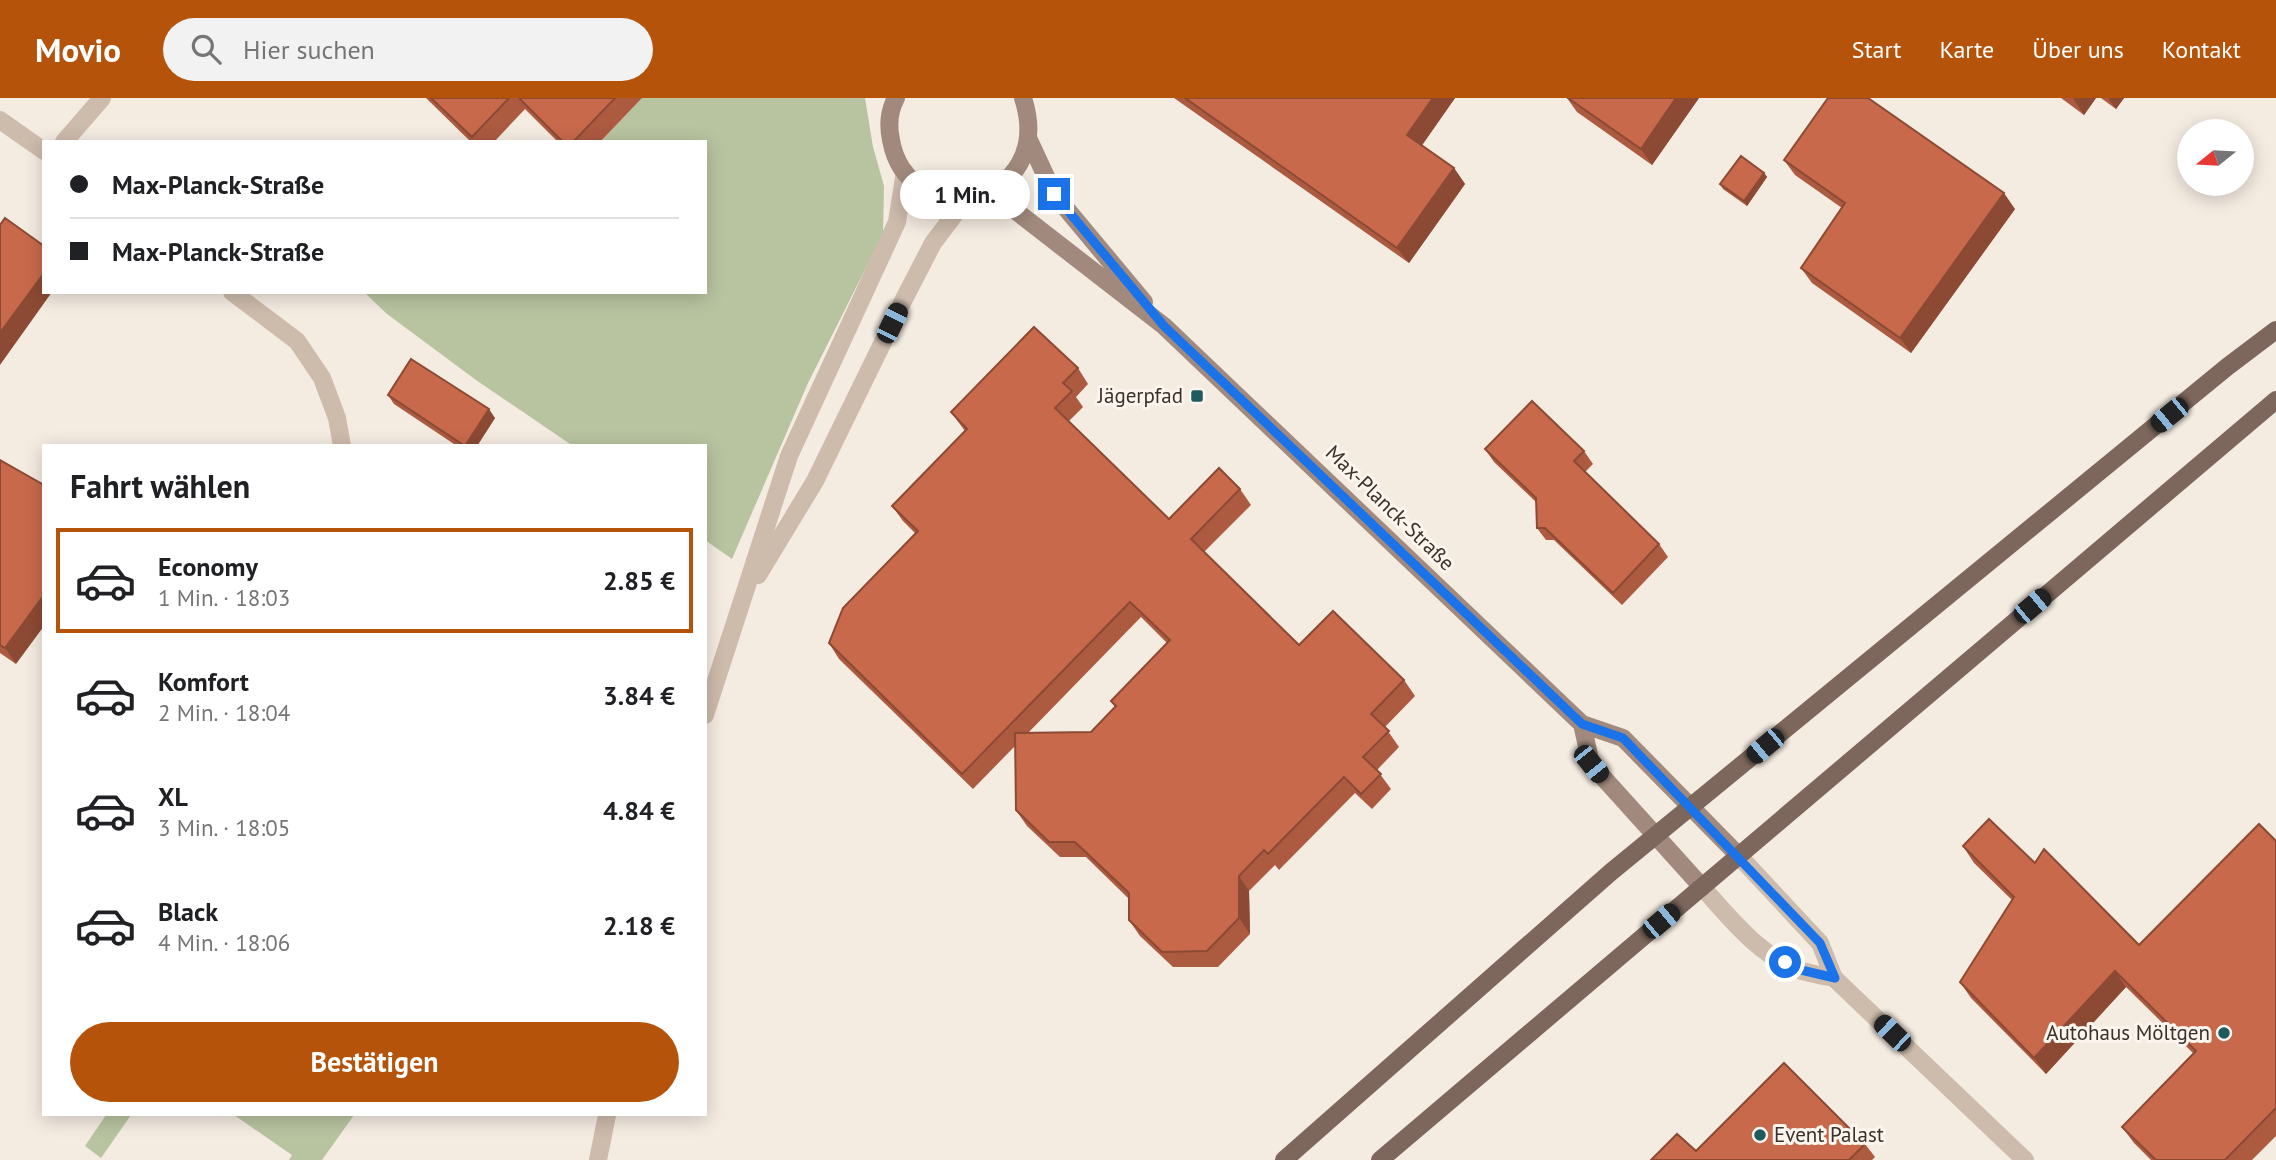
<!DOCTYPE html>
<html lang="de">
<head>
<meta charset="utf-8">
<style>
  :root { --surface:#fff; --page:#f2f2f2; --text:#202124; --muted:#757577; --line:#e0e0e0; --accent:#b45309 }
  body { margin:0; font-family:"PT Sans",sans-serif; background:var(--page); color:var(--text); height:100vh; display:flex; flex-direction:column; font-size:26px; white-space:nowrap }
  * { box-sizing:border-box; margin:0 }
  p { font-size:23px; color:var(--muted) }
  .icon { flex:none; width:38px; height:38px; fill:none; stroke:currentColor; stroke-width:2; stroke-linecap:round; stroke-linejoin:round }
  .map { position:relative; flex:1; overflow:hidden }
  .drawer { position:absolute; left:42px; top:346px; width:665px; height:672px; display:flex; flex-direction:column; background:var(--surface); border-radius:0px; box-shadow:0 4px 18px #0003 }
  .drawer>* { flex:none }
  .top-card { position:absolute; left:42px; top:42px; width:665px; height:154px; border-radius:0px; box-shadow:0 4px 18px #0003; display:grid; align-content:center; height:154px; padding:0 28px; background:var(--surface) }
  .needle { width:46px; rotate:252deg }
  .controls { position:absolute; left:2177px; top:21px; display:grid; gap:14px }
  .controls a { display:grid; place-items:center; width:77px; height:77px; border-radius:50%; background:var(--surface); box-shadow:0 4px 18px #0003; font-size:35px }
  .end { position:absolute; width:32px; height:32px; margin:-16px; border:9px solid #1a73e8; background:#fff; box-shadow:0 0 0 4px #fff }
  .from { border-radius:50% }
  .bubble { position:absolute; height:49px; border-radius:24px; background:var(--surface); box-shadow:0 4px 18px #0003; font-size:23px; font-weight:700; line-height:49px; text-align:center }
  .car { position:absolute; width:21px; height:42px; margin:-21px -10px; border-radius:9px; box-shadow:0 0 5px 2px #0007; background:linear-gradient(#222 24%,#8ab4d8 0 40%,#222 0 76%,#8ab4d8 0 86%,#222 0) }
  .top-card b { display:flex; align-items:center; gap:24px; height:66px; font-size:26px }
  .top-card b+b { border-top:2px solid var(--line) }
  .top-card i { width:18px; height:18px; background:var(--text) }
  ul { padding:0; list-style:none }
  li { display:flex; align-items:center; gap:21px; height:105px; margin:0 14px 10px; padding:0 14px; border:4px solid transparent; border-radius:0px }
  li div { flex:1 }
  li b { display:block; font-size:26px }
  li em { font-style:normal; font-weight:700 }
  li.selected { border-color:var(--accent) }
  li>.icon { width:63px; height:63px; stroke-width:1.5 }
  h2 { padding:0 28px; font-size:32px; line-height:84px }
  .button { display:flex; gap:14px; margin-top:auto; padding:14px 28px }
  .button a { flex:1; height:80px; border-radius:42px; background:var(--accent); color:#fff; font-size:28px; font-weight:700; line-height:80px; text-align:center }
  header { display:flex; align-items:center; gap:42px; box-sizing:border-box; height:98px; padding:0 35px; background:var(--accent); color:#fff }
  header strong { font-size:33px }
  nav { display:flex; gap:38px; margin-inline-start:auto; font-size:24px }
  .search { width:490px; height:63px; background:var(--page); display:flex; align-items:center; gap:18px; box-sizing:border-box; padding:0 24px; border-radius:38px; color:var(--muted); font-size:26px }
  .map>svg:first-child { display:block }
  .green { fill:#b8c4a0 }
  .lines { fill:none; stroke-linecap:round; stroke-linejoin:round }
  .minor { stroke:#cdbbac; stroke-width:18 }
  .tertiary { stroke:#cdbbac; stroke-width:18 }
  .secondary { stroke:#a18a7d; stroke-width:18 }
  .primary { stroke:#7d675c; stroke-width:18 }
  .wall { fill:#ac5a40; fill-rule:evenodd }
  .shaded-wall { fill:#8c4a34 }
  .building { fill:#c8694b; stroke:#8c4a34; stroke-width:2 }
  .route { stroke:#1a73e8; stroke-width:9 }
  .poi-dot { fill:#1f5a5e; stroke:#fbf5ee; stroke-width:2.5 }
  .labels { text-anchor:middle; stroke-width:6; stroke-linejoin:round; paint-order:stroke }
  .poi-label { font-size:21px; fill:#3b302b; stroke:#fbf5ee; text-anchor:end }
  .street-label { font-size:21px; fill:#3b302b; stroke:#fbf5ee }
</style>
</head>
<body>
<header>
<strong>Movio</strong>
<div class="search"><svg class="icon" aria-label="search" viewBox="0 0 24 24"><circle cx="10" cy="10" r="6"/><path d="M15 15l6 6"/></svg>Hier suchen</div>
<nav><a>Start</a><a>Karte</a><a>Über uns</a><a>Kontakt</a></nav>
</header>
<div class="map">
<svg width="2276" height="1062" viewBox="0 0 2276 1062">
  <rect width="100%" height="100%" fill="#f4ebe1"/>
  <path class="green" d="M642,0h223l8,49 11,39 -1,48 -75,149 -76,176 -27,-19v-94h-132l-97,-66 -89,-66 -23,-22h341v-150h-105z
    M106,1017h25l-30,43 -16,-12z
    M234,1017h120l-32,45h-33l3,-5z"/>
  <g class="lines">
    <path class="minor" d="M0,22l44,31
      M64,44l38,-44
      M232,194l65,49 25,37 15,40 5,28
      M758,477l57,-94 88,-180 30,-58 34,-45
      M705,617l84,-259 108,-234 8,-50
      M598,1062l9,-45"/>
    <path class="tertiary" d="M1738,757l82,88 14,35 191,182
      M1702,789c29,32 57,69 100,84 11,3 22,5 32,7"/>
    <path class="secondary" d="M896,0c-7,13 -8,28 -5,42 17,95 167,66 132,-42
      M1029,42l25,54 90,108
      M983,97l29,13 152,118 418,398 41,14 115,117
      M1582,626l9,40 111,123"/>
    <path class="primary" d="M1284,1062l327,-288 616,-505 49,-37
      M1380,1062l896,-760"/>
  </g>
  <path class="wall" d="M426,0h216l-42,44h-42l-33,-33 -31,33h-23z
    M1174,0h281l-33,47 32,23 11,16 -56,79z
    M1567,0h132l-47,67 -75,-53z
    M2061,0h35l-12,17z
    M2101,0h23l-8,11z
    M1784,62l231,49 -104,144 -99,-70 -11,-15 41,-60 -47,-33z
    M1764,75l3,4 -20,29 -24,-17 -3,-5z
    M1078,270l10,16 -12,13 7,10 -14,14 100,98 71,-30 11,16 -47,47 95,93 105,35 11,16 -30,31 14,20 -22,23 14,19 -19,20 -17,-16 -76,77 -4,-5 -26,26 1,43 -32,33h-45l-33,-31 -11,-16v-21l-43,-42h-26l-33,-31 -11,-16 -1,-64 -42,43 -134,-130 -10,-16 86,-110 -12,-12 -11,-15 73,-75 -14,-19zM1141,519l26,26 -56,58 4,6 -24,25 -63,1z
    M388,297l107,23 -18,28h-20l-63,-42z
    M1485,351l99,2 9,13 -8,8 74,72 9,13 -46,48 -68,-65h-8l-9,-12 -1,-26 -42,-40z
    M0,362l16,204 -16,-11z
    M2276,743v295l-24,24h-101l-17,-17 -12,-16 72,-73 -68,-67 -80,87 -75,-76 -11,-16 52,-82 -38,-37 -11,-17 72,17 104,82z
    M1865,1046l10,13 -3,3h-221l45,-9z"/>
  <path class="shaded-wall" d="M1433,0h22l-37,53 -11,-16z
    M1676,0h23l-47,67 -11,-16z
    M2073,0h23l-12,17z
    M2108,0h16l-8,11z
    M1454,70l11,16 -56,79 -12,-15z
    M1764,75l3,4 -20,29 -3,-5z
    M2004,95l11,16 -104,144 -11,-15z
    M44,175v19h8l-52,73v-32z
    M489,311l6,9 -18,28h-12z
    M44,497v31l-28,38 -11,-16z
    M1239,778l10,15 1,43 -11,-16z
    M2115,873l11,16 -80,87 -12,-16z"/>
  <path class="building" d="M431,0h78l-37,39z
    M519,0h96l-42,44h-10z
    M1185,0h248l-26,37 47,33 -57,80z
    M1568,0h108l-35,51z
    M1828,0h40l136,95 -104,145 -99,-70 44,-65 -61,-43z
    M1741,58l23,17 -20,28 -24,-17z
    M5,120l39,28v27l-44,60v-108z
    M1034,229l44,41 -15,15 9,8 -17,17 114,111 50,-51 21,21 -49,50 108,106 34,-34 71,69 -33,34 18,17 -26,26 18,17 -20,20 -17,-17 -76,77 -4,-4 -25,26v42l-32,33 -45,1 -33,-32v-27l-54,-51h-26l-33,-32 -1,-77 76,-1 25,-26 -5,-5 59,-61 -40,-38 -168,172 -133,-131 14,-35 75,-77 -26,-25 75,-77 -16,-17z
    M411,261l78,50 -24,37 -77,-51z
    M1532,303l52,50 -10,10 85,83 -46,49 -68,-65h-8l-1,-30 -51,-49z
    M0,362l44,25v110l-39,53 -5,-3z
    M1989,721l46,44 9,-14 95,96 120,-121 17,17v267l-51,52h-69l-34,-33 74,-76 -81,-80 -81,87 -74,-76 54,-85 -51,-51z
    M1784,965l81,81 -16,16h-198l26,-26 19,17z"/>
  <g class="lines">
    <path class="route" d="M1054,96l110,132 418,398 41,14 197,205 15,35 -34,-8 -16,-8"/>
  </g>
  <g class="poi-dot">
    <rect x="1190" y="291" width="14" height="14" rx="3.5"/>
    <circle cx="2224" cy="935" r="7"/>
    <circle cx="1760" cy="1037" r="7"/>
  </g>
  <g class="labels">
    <g class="poi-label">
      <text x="1183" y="305">Jägerpfad</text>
      <text x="2210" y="942">Autohaus Möltgen</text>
      <text x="1774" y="1044" text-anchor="start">Event Palast</text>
    </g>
    <g class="street-label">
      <text transform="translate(1390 410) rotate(44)" y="7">Max-Planck-Straße</text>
    </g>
  </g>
</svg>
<div class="controls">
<a><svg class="needle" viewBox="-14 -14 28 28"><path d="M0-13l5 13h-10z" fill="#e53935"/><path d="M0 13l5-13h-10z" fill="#757577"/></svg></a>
</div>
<i class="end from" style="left:1785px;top:864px"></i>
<i class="end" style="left:1054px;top:96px"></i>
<div class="bubble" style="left:900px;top:72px;width:130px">1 Min.</div>
<i class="car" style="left:892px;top:225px;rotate:26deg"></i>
<i class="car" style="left:2169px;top:317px;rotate:231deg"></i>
<i class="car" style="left:2032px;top:508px;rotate:50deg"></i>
<i class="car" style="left:1765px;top:648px;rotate:230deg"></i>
<i class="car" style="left:1591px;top:666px;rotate:141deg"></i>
<i class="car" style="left:1661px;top:823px;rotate:50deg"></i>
<i class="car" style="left:1892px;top:935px;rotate:314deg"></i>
<div class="top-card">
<b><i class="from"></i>Max-Planck-Straße</b>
<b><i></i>Max-Planck-Straße</b>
</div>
<section class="drawer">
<h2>Fahrt wählen</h2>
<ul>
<li class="selected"><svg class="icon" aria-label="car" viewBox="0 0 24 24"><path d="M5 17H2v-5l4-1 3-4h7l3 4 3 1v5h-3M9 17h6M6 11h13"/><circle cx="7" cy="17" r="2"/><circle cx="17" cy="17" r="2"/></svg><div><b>Economy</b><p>1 Min. · 18:03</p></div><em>2.85 €</em></li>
<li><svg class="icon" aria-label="car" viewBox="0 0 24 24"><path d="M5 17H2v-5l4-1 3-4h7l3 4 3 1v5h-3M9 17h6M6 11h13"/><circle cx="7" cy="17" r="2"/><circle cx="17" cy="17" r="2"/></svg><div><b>Komfort</b><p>2 Min. · 18:04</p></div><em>3.84 €</em></li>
<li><svg class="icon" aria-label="car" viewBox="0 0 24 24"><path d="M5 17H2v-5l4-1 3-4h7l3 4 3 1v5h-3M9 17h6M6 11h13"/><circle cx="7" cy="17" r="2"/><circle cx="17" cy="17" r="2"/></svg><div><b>XL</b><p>3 Min. · 18:05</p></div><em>4.84 €</em></li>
<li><svg class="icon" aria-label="car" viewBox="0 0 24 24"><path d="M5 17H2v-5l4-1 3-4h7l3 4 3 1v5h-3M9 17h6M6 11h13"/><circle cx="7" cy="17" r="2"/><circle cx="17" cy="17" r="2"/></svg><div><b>Black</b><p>4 Min. · 18:06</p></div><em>2.18 €</em></li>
</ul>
<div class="button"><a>Bestätigen</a></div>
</section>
</div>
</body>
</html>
